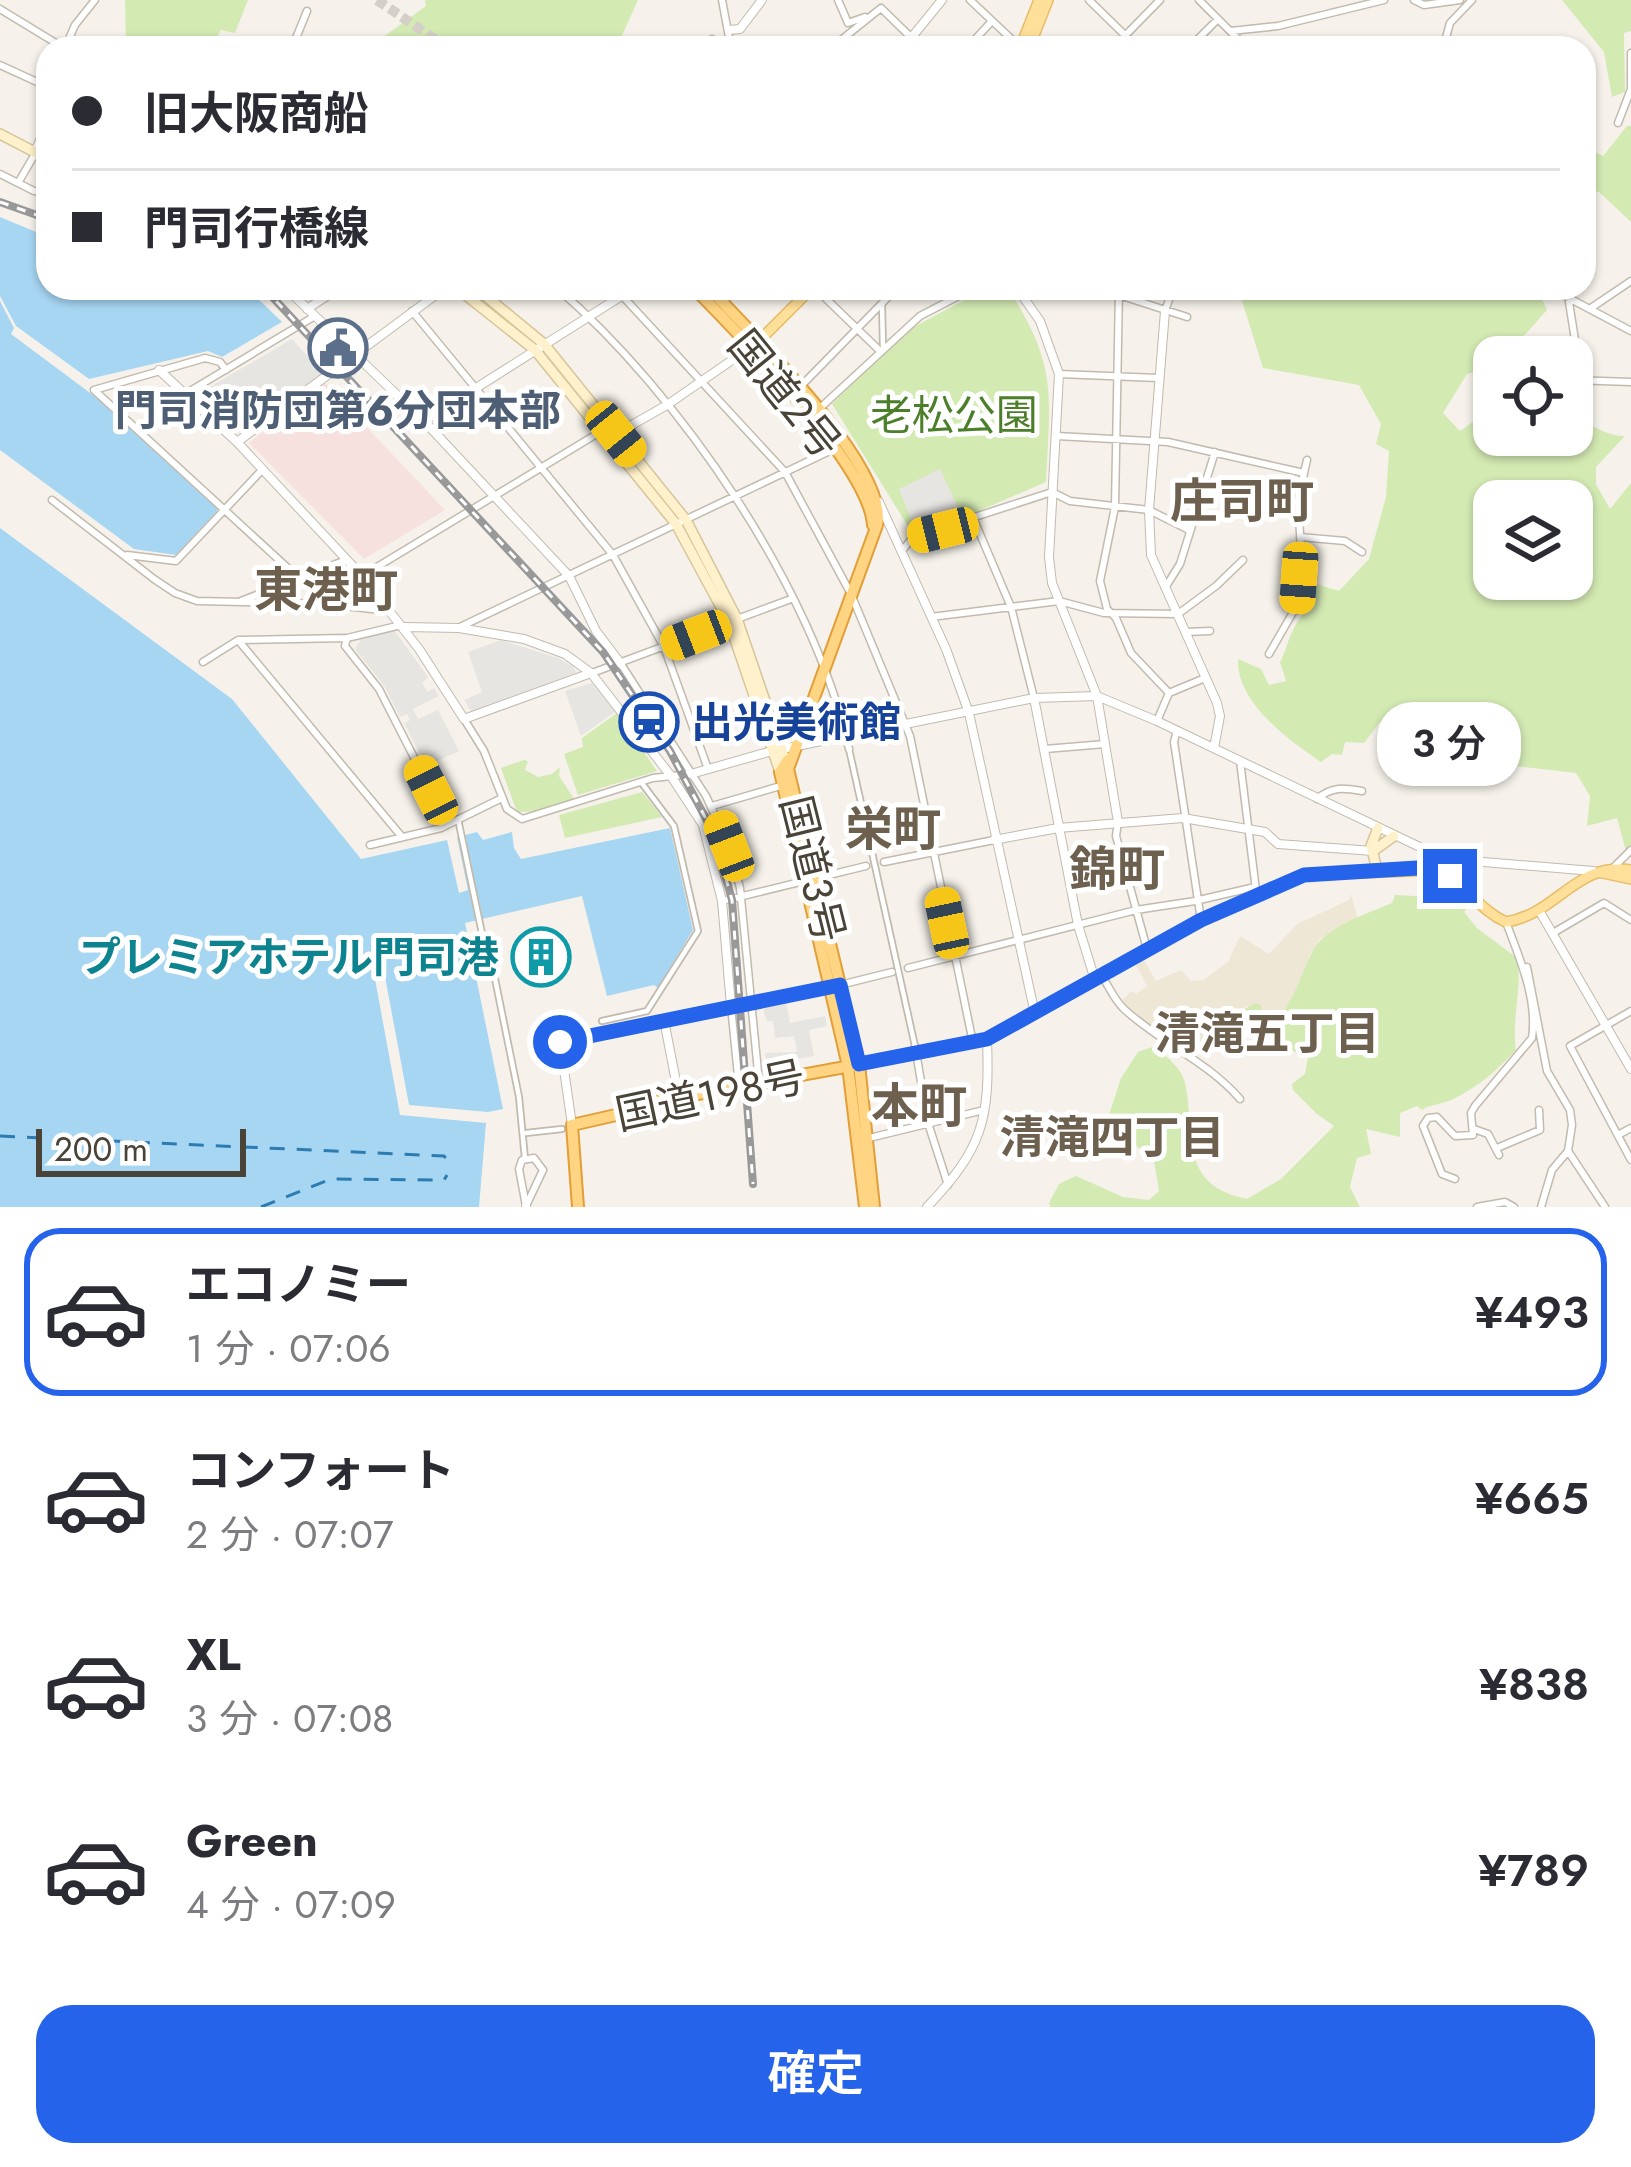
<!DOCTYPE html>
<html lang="ja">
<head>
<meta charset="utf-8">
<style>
  :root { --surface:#fff; --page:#f2f2f3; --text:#2b2b33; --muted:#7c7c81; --line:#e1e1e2; --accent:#2563eb }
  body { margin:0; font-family:Jost,"Noto Sans JP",sans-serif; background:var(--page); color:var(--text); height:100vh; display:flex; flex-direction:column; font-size:45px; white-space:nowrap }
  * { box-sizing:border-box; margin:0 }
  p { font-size:39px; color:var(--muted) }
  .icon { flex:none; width:66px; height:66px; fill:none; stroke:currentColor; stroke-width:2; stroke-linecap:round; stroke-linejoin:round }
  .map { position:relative; height:1207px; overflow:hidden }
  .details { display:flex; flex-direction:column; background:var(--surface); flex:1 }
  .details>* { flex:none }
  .guide { position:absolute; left:36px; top:36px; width:1560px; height:264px; border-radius:36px; box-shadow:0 3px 9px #0004; display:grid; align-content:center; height:264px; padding:0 36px; background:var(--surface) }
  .controls { position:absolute; left:1473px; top:336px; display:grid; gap:24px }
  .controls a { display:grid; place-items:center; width:120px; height:120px; border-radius:24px; background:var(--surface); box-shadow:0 3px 9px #0004; font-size:60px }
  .scale { position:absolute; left:36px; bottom:30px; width:210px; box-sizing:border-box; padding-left:12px; border:6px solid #4a4338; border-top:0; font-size:33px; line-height:42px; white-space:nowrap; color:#4a4338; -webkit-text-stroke:9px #fff; paint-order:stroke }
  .end { position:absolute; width:54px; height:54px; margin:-27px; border:15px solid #2563eb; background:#fff; box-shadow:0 0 0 6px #fff }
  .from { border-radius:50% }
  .bubble { position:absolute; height:84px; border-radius:36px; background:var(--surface); box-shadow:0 3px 9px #0004; font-size:39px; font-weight:600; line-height:84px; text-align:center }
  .car { position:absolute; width:36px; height:72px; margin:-36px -18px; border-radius:15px; box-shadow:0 0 9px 3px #0007; background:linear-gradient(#f5c518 24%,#345 0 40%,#f5c518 0 76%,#345 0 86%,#f5c518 0) }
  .guide b { display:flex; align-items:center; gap:42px; height:114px; font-size:45px }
  .guide b+b { border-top:3px solid var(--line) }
  .guide i { width:30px; height:30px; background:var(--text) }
  ul { padding:21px 0 0; list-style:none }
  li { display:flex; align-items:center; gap:36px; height:168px; margin:0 24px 18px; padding:0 12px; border:6px solid transparent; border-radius:36px }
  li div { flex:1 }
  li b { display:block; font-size:45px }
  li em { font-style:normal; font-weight:600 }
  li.selected { border-color:var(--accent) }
  li>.icon { width:108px; height:108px; stroke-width:1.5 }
  .button { display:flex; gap:24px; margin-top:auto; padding:24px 36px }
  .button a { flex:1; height:138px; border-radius:36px; background:var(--accent); color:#fff; font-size:48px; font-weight:600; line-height:138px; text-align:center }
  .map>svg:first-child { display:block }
  .education { fill:#efe7d5 }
  .medical { fill:#f6e1de }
  .green { fill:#d3eab3; fill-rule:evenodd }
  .parking { fill:#e7e5e2 }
  .water { fill:#a7d6f3 }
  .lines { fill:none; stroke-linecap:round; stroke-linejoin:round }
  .ferry { stroke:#2c7cb2; stroke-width:3; stroke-dasharray:15 12; stroke-linecap:butt }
  .trunk-tunnel { stroke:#d4cfc7; stroke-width:10; stroke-dasharray:10 5; stroke-linecap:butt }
  .pedestrian-casing { stroke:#c2baad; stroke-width:8 }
  .minor-casing { stroke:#c2baad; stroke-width:9 }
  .tertiary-casing { stroke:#c2baad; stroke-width:10 }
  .secondary-casing { stroke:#d6c59a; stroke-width:12 }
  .primary-casing { stroke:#e7bd67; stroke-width:12 }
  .trunk-casing { stroke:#e29f39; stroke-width:14 }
  .pedestrian { stroke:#fff; stroke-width:4.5 }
  .minor { stroke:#fff; stroke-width:6 }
  .tertiary { stroke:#fff; stroke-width:8 }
  .secondary { stroke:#fff1cb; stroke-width:9 }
  .primary { stroke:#ffe09a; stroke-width:9 }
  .trunk { stroke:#ffd583; stroke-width:10 }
  .rail-casing { stroke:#999; stroke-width:8 }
  .rail { stroke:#fff; stroke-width:3; stroke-dasharray:9; stroke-linecap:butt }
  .route { stroke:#2563eb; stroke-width:15 }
  .labels { text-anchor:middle; stroke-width:10; stroke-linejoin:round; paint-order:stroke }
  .street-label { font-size:42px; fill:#4a4338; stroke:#fff }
  .service-label { font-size:42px; font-weight:bold; fill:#4e5e75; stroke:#fff }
  .park-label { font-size:42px; fill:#4b7f29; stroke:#fff }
  .transit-label { font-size:42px; font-weight:bold; fill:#164399; stroke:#fff; text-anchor:start }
  .culture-label { font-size:42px; font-weight:bold; fill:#0d838f; stroke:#fff; text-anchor:end }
  .neighbourhood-label { font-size:45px; font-weight:bold; fill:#6d604f; stroke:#fff }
  .quarter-label { font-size:48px; font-weight:bold; fill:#6d604f; stroke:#fff }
</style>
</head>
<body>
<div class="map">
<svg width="1631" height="1207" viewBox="0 0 1631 1207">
  <rect width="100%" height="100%" fill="#f6f2eb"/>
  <path class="education" d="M1351,894l7,25 -37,19 -10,14 -15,43 -15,20 -35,-9 -51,50 -19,-8 -56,-45 11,-12 5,3 11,-8 -11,-21 8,-5 12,21 25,-11 10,11 12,-1 25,-18 12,-26 29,18 28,-30 52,-24z"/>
  <path class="medical" d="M325,383l120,127 -81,49 -115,-116z"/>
  <path class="green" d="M125,0h123l-13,33 -14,-3 -10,18h-85z
    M425,0h213l-18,40 3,8h-255l58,-42z
    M1562,0h69v31l-7,2 1,59 -13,5 -8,-45z
    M1627,126h4v96l-33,-31 -14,11v-71l7,19 12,6z
    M987,288h21c50,79 42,105 38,194l-72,31 -63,18 -79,-127 76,-74z
    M1238,288h299l10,22 -42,47h-11v10l-27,7 -24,39 17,18 34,-24v28h78v-14c21,1 31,15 53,15l-29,31v17l14,25 21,-26v365l-5,3 -9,-33 -30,8 3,-30 -14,-23 -77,-9 -13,-16 -3,-19 -51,-4 -15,8 -20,3 -17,-14 -16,21 -19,-1 -3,13 -10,-1 -11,8c-29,-20 -85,-58 -83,-103l23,10 8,16 17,-4 -6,-19c6,-10 7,-20 12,-30 9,-18 19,-28 24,-48l23,7 30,-32 17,-62 3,-46 -13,-7 5,-20 -22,-39 -96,-17zM1494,501h78v78h-78z
    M617,713l40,58 -79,24 -14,-41 19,-7 -1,-9z
    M524,760l4,1 -3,9 13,7 14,-3 8,-7 -1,9 16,24 -35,11 -23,1 -16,-44z
    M642,792l20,25 -97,21 -6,-23z
    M1437,890h12l19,17 -4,5 13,16 40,30c6,32 -6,58 -1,92 -20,21 -39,38 -65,50 -11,5 -20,4 -29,10l-5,-4 -17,7v24l-34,-8 5,25 -14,4 -7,29 10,20h-310l-1,-4 10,-19 17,-8 47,21 26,3 10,-9 -5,-30 -47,-40 14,-43 17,-26 17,-6c11,11 27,22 30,37 11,49 -8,102 62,116l34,-20 53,-53 -17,-12 -24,-24 -1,-6 13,-10 3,-17 -22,-9 -43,-38 12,-7 6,2 1,7 19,3c15,-21 20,-39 30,-61 12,-27 56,-40 81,-51l3,-8 21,1z"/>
  <path class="parking" d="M292,339l31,34 -84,60 -43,-38z
    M940,469l19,40 -46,15 -14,-35z
    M394,630l34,47 -6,6 6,9 6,-4 5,8 -26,13 5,10 20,-9 21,41 -33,15 -22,-43 6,-3 -3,-6 -7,3 -15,-30 -30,-38 6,-10z
    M501,640l57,18 16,9 2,6 -105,39 -7,-12 18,-8 -14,-40z
    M592,683l23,29 -34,24 -16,-45z
    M786,1002l4,21 35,-7 2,10 -18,4 5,26 -47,8 -2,-11 32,-1 -3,-16 -19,2 -2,-17h-6l-3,-8v-7z"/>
  <path class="water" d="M0,217l48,20 -14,33 14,-26v44h199l35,34 -60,35 -14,-6 -119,28 -73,-53 -16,-30z
    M0,301l14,27 -3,6 106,79 102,96 -43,46 -42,-6 -134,-99z
    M0,528l232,171 129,160 86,-19 12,53 9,-3 -11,-53 20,-5 6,8 29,-8 2,16 7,11 149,-31 23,102 -35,58 -4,-3 -47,11 -25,-100 -117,27 38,186 -15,3 -79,-7 -26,-139 -10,2 27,147 86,8 -7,84h-479z"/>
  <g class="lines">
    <path class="ferry" d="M0,1136l444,20 5,6
      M261,1207l70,-28 113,1 3,-5"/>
    <path class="trunk-tunnel" d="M377,0l71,48"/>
    <g class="pedestrian-casing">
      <path id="pedestrian" d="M882,305l1,42
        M849,749l66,297
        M458,819l26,124
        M485,947l5,7 29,143 6,62
        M602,1021l45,-10 51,-80 -24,-105 -33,-44
        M526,1133l36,-4"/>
    </g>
    <g class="minor-casing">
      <path id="minor" d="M722,0l9,48
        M838,0l10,23 17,-6
        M970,0l49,46
        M1089,0l49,48
        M1199,0l48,48
        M1414,0l10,5 36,-5
        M0,9l64,39
        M1231,31l47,-5 106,-26
        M712,39l1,9
        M1444,45l6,-22 22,-23
        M65,48l10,-23 20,-25
        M292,48l15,-37
        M831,48l50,-40 41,40
        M967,48l25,-27
        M1113,48l47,-48
        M1189,48l29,-29
        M1631,53v34
        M0,65l48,22
        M1618,123l13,-34
        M0,174l34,17 14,2
        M18,183l17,-29
        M557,288c123,106 257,301 292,461
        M615,288l170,184 66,122 59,142 63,307
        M815,288l64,62
        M1119,288l-4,219 -15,74 7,28 9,9 15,35 38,40
        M1550,288l81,43
        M1119,295l68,22
        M1569,302l6,38
        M722,303l14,-15
        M1591,308l40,-27
        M412,311l201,244 51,92 44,122
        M1165,311l8,-23
        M226,370l-6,-8 -15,-4 -111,32 233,214
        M1059,374l99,4
        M1572,380l59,2
        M801,386l96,-98
        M185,394l130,-78
        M1482,408l12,-7
        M814,420l5,-11 101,-93 54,-28
        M1057,436l111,6 136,31 3,-13
        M52,500l102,79 21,14 22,8 130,3 63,7
        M974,520l37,87 23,91
        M1300,537l45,4 17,11
        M902,551l11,-14 139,-45 18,9 79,9 40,20
        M127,555l49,6 86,-91
        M362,576l238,-144
        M1165,588l15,-24 35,-112
        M241,601l105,-41
        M931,617l128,-16 45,12 74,1 38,-28 27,-26
        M401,625l-54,13 -2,8 34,43 69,135
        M462,626l372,-177
        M1185,632l25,-1
        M238,640l164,197
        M1269,654l27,-47 5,-57 -3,-49 6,-28
        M203,662l35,-22 109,-2
        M621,664l85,132 23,50 11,42 19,194
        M592,673l199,-74
        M464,719l20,32 23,58 15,10 131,-41 38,-4
        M1157,721l12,-28 36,-15
        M1177,730l-3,12 27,178
        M1045,749l60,-5
        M1240,761l16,129
        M1317,799c15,-13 27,-11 45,-8
        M712,806l72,-21
        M1118,822l-2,14 31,113
        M370,845l71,-17 61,-30
        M884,862l110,-22
        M1613,868l18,-18
        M722,901l144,-35
        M1553,933l51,-30 27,17
        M1527,967l20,104 23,39 2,15 -4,26 37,56
        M908,968l228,-58 59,-9 60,-14
        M1102,976c7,11 13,25 22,33 37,34 83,52 116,90
        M840,985l52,-13
        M731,1006l8,80
        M1631,1011l-61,35 61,114
        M915,1046l13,77 20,62
        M1474,1129l14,5 11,21
        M1618,1135l13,-7
        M865,1139l119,-29
        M1497,1148l43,-18 -1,-20
        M534,1158l9,12 -17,36 -7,-37 3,-9z
        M1455,1179l-13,-5 -19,-48 5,-8 9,-1 18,19 18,-1 -2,-22 4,-7 57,-68c6,-39 -13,-81 -26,-116
        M1477,1207l28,-5 9,5
        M1541,1207l11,-37 16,-19"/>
    </g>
    <g class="tertiary-casing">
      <path id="tertiary" d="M729,30l11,-1 22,-29
        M903,48l39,-48
        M35,152l10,-23 3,-28
        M286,288l138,133 145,155 27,55 25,33
        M445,288l-208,154 125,134 57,73 45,70 127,-46
        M1017,288l23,33 19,53 -10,183 3,26 45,113 21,126
        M307,309l32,-21
        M1165,311l-16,199 2,45 66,148 3,13 -6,32
        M159,370l78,72
        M424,421l210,-133
        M602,430l14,4 51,-29 84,-58
        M879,502l67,147 23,64 66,301
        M405,627l54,1 65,11 41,15 26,19 80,103 32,49 19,76 9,105
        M1034,698l44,227 17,55
        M691,774l81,-23 262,-53 63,-2 60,25 269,129 45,11 122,10
        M994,840l64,-12 125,-10 82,14 13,12 95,7
        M1540,912l91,157
        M664,1020l15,77
        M572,1125l-12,-83 275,-56
        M526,1207v-1
        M927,1207c56,-59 63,-87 60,-168"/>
    </g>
    <g class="secondary-casing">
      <path id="secondary" d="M0,134l48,25
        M457,288l78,62 141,174 53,98 51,150
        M476,288l68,56 142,176 51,99 51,149
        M1373,851l21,-15
        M1377,869l-6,-23 7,-18"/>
    </g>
    <g class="primary-casing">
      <path id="primary" d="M1020,48l19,-48
        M1029,48l19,-48
        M756,344l56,-56
        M1598,872l33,7
        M859,1064l128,-25 214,-119 103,-45 130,-5c30,10 44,40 72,52 51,-8 71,-61 125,-52"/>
    </g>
    <g class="trunk-casing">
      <path id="trunk" d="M694,288c44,45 175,177 179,237
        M709,288c38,41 182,181 168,237l-89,244 71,295 15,143
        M788,760l-8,12 68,294 17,141
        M578,1207l-6,-82 44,-10 22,-10 218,-40"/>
    </g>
    <use href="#pedestrian" class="pedestrian"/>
    <use href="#minor" class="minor"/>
    <use href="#tertiary" class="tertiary"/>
    <use href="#secondary" class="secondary"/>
    <use href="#primary" class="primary"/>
    <use href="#trunk" class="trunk"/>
    <g class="rail-casing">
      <path id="rail" d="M0,202l48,17
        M264,288l339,364 67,99 43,81 19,68 21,284"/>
    </g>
    <use href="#rail" class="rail"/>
  </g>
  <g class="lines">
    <path class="route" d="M560,1042l280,-57 19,79 128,-25 214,-119 103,-45 113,-7 33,8"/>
  </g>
  <defs>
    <g id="civic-ring" transform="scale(3)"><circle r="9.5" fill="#fff" stroke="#5c6f8a" stroke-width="1.5"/><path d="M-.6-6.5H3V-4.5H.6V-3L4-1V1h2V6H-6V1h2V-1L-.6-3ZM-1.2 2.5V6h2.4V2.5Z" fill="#5c6f8a"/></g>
    <g id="station-ring" transform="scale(3)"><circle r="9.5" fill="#fff" stroke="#1a4fb4" stroke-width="1.5"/><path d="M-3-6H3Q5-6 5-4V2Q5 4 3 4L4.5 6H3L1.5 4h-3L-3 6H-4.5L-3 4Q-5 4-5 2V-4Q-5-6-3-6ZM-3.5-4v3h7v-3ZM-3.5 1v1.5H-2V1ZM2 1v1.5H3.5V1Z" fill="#1a4fb4"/></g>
    <g id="building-ring" transform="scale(3)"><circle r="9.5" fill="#fff" stroke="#0f9aa8" stroke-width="1.5"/><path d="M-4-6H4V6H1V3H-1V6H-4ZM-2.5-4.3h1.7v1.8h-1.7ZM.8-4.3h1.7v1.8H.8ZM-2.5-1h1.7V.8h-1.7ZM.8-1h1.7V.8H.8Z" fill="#0f9aa8"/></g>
  </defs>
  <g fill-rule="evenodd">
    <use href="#civic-ring" x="338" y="348"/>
    <use href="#station-ring" x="649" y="722"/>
    <use href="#building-ring" x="541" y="957"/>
  </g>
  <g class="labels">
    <g class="street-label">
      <text transform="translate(785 394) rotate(51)" y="15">国道2号</text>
      <text transform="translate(813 869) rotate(76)" y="15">国道3号</text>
      <text transform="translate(710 1095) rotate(-12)" y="15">国道198号</text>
    </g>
    <g class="service-label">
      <text x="338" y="425">門司消防団第６分団本部</text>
    </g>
    <g class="park-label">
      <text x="954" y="430">老松公園</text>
    </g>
    <g class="transit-label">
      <text x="691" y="737">出光美術館</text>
    </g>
    <g class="culture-label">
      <text x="499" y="972">プレミアホテル門司港</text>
    </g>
    <g class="neighbourhood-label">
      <text x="1267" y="1049">清滝五丁目</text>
      <text x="1112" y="1153">清滝四丁目</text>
    </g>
    <g class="quarter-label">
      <text x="1242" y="518">庄司町</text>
      <text x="326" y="607">東港町</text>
      <text x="893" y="846">栄町</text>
      <text x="1117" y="886">錦町</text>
      <text x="919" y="1123">本町</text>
    </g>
  </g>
</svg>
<div class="controls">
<a><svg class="icon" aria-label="locate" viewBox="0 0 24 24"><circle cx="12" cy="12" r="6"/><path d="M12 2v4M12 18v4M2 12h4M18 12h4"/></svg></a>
<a><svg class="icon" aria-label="layers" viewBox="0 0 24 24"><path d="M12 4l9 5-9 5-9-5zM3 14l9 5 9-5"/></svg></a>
</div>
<div class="scale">200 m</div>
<i class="end from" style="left:560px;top:1042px"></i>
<i class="end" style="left:1450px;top:876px"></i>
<div class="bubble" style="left:1377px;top:702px;width:144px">3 分</div>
<i class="car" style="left:616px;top:434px;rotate:141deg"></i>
<i class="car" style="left:943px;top:530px;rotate:256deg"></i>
<i class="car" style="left:1299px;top:578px;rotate:184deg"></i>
<i class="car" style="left:696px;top:635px;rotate:249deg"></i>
<i class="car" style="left:431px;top:790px;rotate:333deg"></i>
<i class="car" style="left:729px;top:846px;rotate:339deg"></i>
<i class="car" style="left:947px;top:923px;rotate:348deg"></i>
<div class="guide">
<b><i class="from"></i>旧大阪商船</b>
<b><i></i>門司行橋線</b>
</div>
</div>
<section class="details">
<ul>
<li class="selected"><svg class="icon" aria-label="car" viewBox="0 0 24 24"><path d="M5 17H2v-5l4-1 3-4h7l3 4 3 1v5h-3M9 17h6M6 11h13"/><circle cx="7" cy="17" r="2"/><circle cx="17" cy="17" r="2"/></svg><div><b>エコノミー</b><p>1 分 · 07:06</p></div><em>¥493</em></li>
<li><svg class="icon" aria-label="car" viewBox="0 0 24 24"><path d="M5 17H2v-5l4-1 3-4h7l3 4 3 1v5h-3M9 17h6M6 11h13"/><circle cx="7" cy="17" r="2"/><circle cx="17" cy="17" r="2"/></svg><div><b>コンフォート</b><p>2 分 · 07:07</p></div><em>¥665</em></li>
<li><svg class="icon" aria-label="car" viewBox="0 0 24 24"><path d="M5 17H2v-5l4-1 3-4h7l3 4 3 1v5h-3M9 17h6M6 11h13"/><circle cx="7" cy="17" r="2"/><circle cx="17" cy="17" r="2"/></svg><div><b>XL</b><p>3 分 · 07:08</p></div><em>¥838</em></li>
<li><svg class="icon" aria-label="car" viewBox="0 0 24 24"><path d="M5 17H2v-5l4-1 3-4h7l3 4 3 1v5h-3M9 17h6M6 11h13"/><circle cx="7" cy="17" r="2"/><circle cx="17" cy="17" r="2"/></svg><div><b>Green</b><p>4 分 · 07:09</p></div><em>¥789</em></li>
</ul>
<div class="button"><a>確定</a></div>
</section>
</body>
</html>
